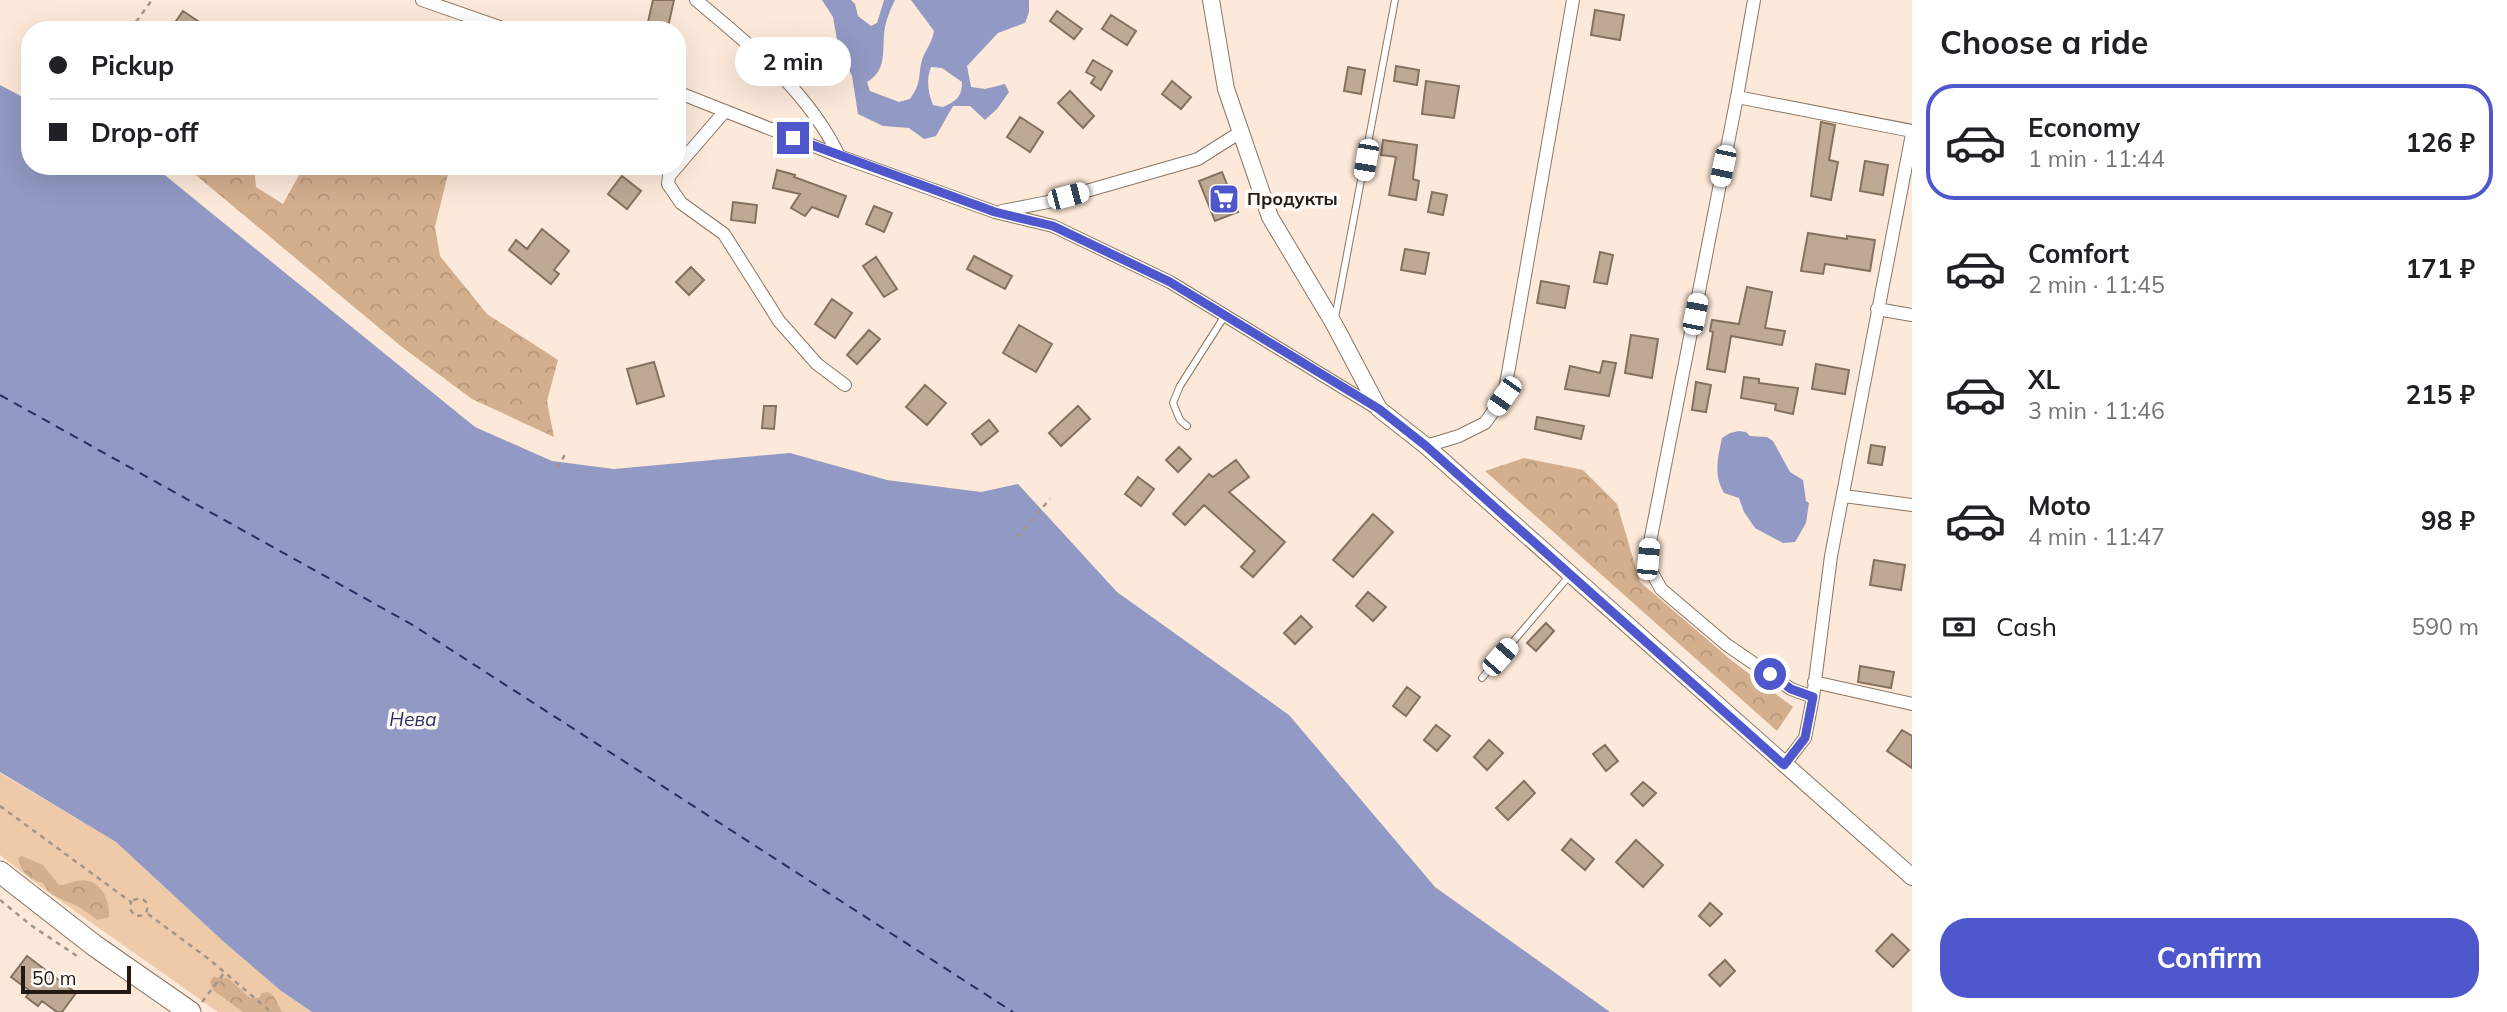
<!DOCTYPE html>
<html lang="en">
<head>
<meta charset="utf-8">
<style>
  :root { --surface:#fff; --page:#f2f2f2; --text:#202124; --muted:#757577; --line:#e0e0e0; --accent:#4f57cd }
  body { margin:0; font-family:Mulish,sans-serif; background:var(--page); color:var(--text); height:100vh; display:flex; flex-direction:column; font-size:26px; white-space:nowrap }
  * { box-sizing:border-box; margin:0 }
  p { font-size:23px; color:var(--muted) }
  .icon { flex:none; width:38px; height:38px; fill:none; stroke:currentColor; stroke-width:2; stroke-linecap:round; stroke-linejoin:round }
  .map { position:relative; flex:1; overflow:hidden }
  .side { display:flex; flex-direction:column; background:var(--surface); width:595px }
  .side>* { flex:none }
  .banner { position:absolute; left:21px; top:21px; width:665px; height:154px; border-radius:28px; box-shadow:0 7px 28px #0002; display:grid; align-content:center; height:154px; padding:0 28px; background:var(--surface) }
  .scale { position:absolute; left:21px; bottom:18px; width:110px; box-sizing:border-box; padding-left:7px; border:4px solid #231b13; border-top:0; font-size:19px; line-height:24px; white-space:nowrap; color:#231b13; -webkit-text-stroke:5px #fef9f5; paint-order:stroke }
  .end { position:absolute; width:32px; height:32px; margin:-16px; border:9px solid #4f57cd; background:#fff; box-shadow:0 0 0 4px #fff }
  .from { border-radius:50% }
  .bubble { position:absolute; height:49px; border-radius:24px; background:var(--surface); box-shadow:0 7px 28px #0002; font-size:23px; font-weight:700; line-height:49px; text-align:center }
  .car { position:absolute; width:21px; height:42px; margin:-21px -10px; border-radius:9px; box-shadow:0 0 5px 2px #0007; background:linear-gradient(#fff 24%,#345 0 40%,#fff 0 76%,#345 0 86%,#fff 0) }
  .banner b { display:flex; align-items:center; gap:24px; height:66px; font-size:26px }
  .banner b+b { border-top:2px solid var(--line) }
  .banner i { width:18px; height:18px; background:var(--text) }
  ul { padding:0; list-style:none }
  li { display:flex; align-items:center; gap:21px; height:116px; margin:0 14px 10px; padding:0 14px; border:4px solid transparent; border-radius:28px }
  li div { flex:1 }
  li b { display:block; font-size:26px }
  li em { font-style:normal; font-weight:700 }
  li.active { border-color:var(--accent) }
  li>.icon { width:63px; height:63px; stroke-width:1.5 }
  h2 { padding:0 28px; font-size:32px; line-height:84px }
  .pay { display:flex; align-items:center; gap:18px; height:77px; padding:0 28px; font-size:26px }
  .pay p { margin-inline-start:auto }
  .cta { display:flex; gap:14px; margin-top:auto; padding:14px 28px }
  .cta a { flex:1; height:80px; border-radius:28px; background:var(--accent); color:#fff; font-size:28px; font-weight:700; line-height:80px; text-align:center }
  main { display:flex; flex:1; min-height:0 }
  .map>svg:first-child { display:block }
  .green { fill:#eecaa9 }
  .forest { fill:url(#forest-crowns) }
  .water { fill:#9199c4; fill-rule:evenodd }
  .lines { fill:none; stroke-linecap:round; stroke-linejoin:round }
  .ferry { stroke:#282e63; stroke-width:2; stroke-dasharray:9 7; stroke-linecap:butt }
  .building { fill:#bfa995; stroke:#85715e; stroke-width:2 }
  .service-casing { stroke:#8b7663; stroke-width:8 }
  .minor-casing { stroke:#8b7663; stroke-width:14 }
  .tertiary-casing { stroke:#8b7663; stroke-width:18 }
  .primary-casing { stroke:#8b7663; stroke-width:23 }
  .path { stroke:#a39588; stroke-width:2.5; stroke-dasharray:5 5; stroke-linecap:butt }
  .service { stroke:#fff; stroke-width:6 }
  .minor { stroke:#fff; stroke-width:12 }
  .tertiary { stroke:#fff; stroke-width:16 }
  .primary { stroke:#fff; stroke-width:21 }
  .route { stroke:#4f57cd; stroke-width:9 }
  .labels { text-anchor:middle; stroke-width:7; stroke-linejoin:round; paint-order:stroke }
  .poi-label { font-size:18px; font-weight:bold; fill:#231b13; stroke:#fef9f5; text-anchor:start }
  .water-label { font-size:19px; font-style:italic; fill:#282e63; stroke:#fef9f5 }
</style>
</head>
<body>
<main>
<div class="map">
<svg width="1912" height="1012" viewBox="0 0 1912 1012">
  <defs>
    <pattern id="forest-crowns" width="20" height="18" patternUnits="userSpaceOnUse" patternTransform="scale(1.75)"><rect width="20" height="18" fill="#d4af8e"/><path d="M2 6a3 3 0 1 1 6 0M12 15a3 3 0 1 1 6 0" fill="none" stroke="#b6967a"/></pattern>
  </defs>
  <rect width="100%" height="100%" fill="#fce9d9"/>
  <path class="green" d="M0,773l116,69 108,100 56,48 32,22h-94l-173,-122 -45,-35z"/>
  <path class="forest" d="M185,166h69l2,21 27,17 21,-38h146l-15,61 5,29 47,58 71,46 -11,41 7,36 -82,-38 -70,-52z
    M1524,458l59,12 34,34 23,78 91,78 62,47 -16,24 -292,-260z
    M22,856l21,9 16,20c7,0 10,-2 17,-4 23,-5 34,17 33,36l-12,3c-6,-5 -13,-10 -20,-14 -14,-7 -26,-8 -34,-23 -14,-4 -22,-10 -25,-25z
    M213,977l15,1 22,20h9l3,-5 6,-1 5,3 9,17h-39l-30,-22 -3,-8z"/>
  <path class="water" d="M822,0h29l4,4 3,12 13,10 6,-3 7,-23h11c-4,8 -8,17 -10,27 -4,21 4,42 -18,55l3,9 29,11 11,-3c13,-18 7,-24 13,-42 4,-9 9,-15 11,-26l-23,-31h118v12l-4,11 -27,10 -31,33 4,21 14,2 20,-5 4,8 -12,17 -12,11 -15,-14h-17l-17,30 -12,3 -15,-11 -26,-2 -25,-12 -6,-38 -14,-31 -5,-28zM931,67l11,1 20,14c0,15 -6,19 -19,25l-10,-2c-5,-13 -7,-25 -2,-38z
    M0,85l30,16v65h121l10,6 314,255 77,34 62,8 176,-16 97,27 94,12 37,-8 99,108 172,123 146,172 175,125h-1298l-32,-22 -56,-48 -108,-100 -116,-70z
    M1739,431l7,1 4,4 17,1 6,4 17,31 13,8 3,21 3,2 -3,20 -11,19 -12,1 -28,-15 -11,-16 -5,-14 -15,-5c-11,-19 -6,-36 -2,-55l8,-5z"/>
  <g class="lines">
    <path class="ferry" d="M0,395l411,229 602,388"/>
  </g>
  <path class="building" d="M653,0h21l-6,27 -20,-5z
    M1595,10l29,5 -4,25 -29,-5z
    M183,11l28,19h-41z
    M1057,11l25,18 -8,10 -24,-18z
    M1111,15l25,16 -9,14 -25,-16z
    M796,47l12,13 -15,14 -12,-13z
    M1093,60l19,11 -11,19 -10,-7 4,-6 -9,-5z
    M1396,66l23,4 -2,15 -23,-4z
    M1348,67l17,3 -4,24 -17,-3z
    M1172,81l19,16 -10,12 -19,-15z
    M1426,81l33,5 -5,32 -32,-4z
    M1070,91l24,25 -11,12 -25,-25z
    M1020,117l23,15 -13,20 -23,-15z
    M1821,122l14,3 -6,35 9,2 -7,38 -20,-4z
    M1383,140l34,5 -4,34 6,2 -3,19 -27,-5 7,-38 -15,-2z
    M1865,161l23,4 -5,30 -23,-4z
    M777,170l18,5 -1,2 52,19 -8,21 -26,-10 -7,9 -14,-8 9,-14 -27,-6z
    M1222,172l16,40 -23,9 -16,-40z
    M622,176l19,15 -14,18 -19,-15z
    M1432,192l15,3 -4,20 -15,-3z
    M733,202l24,3 -2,18 -24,-3z
    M874,206l18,7 -8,19 -18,-8z
    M542,229l27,22 -15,19 5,4 -8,10 -42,-34 7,-10 11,9z
    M1808,233l39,6v-3l28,4 -5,31 -45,-7 -2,10 -22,-3z
    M1405,249l24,4 -4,21 -24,-4z
    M1600,252l13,3 -6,29 -13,-2z
    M974,256l38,20 -7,13 -38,-20z
    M876,257l21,32 -13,8 -21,-31z
    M691,267l13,13 -15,15 -13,-13z
    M1541,281l28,5 -4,22 -28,-5z
    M1747,287l25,5 -7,36 20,3 -3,14 -51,-9 -6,36 -18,-3 6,-37 -3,-1 2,-11 27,4z
    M832,299l20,14 -17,25 -20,-14z
    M1019,325l33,19 -16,28 -33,-19z
    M869,330l11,9 -23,25 -10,-9z
    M1631,335l27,4 -6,39 -27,-5z
    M1603,361l13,2 -7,33 -44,-7 5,-23 30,7z
    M654,362l10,34 -27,8 -10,-35z
    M1816,364l33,6 -4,24 -33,-5z
    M1744,377l15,2v4l39,5 -5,26 -18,-4 1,-6 -35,-6z
    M1696,382l15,3 -5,27 -14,-2z
    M925,385l21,18 -19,22 -21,-18z
    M764,406h12l-2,23 -12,-1z
    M1078,406l12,13 -29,27 -12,-13z
    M1537,417l47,9 -3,13 -46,-10z
    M989,420l9,11 -17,14 -9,-11z
    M1871,445l14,2 -3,18 -14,-2z
    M1179,447l12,12 -13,13 -12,-12z
    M1236,460l13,17 -20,15 56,50 -32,35 -12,-10 14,-16 -51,-46 -19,20 -12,-11 36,-40 4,3z
    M1138,477l16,12 -13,17 -16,-12z
    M1373,514l20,18 -40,45 -20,-17z
    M1874,560l31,5 -4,25 -31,-5z
    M1368,592l18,15 -13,14 -17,-15z
    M1301,616l11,11 -17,17 -11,-11z
    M1546,623l8,8 -18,20 -9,-8z
    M1860,666l34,6 -3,16 -33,-6z
    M1407,687l13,10 -14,19 -13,-10z
    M1436,725l14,11 -13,15 -13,-11z
    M1902,730l10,6v32l-25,-17z
    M1489,740l14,13 -16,17 -13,-13z
    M1605,745l13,16 -12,10 -13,-17z
    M1524,781l11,12 -27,27 -12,-12z
    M1643,782l13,11 -13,13 -12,-12z
    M1571,839l23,20 -9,11 -23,-20z
    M1636,840l27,25 -20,22 -27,-25z
    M1710,903l12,11 -12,12 -11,-10z
    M1892,934l17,16 -16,17 -17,-16z
    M27,956l49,37 -14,19h-5l-15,-11 -4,5 -12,-9 4,-6 -19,-14z
    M1725,960l10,11 -15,15 -11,-11z"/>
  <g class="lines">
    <g class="service-casing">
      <path id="service" d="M677,152l13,-3
        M1335,318l60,-318
        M1187,426l-7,-6 -7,-17 7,-17 44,-69
        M1482,678l88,-103"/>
    </g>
    <g class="minor-casing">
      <path id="minor" d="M422,0l86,30
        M696,0c55,46 112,91 143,156
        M677,92l162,64 156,56 58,14 117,56 208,127
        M1737,97l17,-97
        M725,111l-56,65 -1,8 13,19 43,31 55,87 38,43 28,21
        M1002,211l46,-9 150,-43 41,-26
        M1877,309l35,6
        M1426,446l33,-10 26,-13 19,-27 69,-396
        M1844,496l68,9
        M1814,682l98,22
        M1813,697l-22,-8 -64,-44 -66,-56 -11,-20v-27l87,-445 175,34
        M1784,765l21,-27 8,-41 18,-141 81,-422"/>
    </g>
    <g class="tertiary-casing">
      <path id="tertiary" d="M1211,0l15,89 44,128 64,107 45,85 47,37 486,431"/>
    </g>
    <g class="primary-casing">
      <path id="primary" d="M0,872l95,74 95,66"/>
    </g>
    <path class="path" d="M130,30l22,-30
      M557,468l9,-15
      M1017,537l33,-38
      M0,806l131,96 -1,7 4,6 6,1 6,-3c5,-12 -5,-19 -15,-11
      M0,900l32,26 45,30
      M148,914l62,46 61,52
      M202,1002l23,-30"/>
    <use href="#service" class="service"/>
    <use href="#minor" class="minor"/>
    <use href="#tertiary" class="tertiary"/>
    <use href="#primary" class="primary"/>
  </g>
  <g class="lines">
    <path class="route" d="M793,138l202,74 58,14 117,56 209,127 47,37 358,319 21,-27 8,-41 -22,-8 -21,-15"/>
  </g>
  <defs>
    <g id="supermarket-square" transform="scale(1.575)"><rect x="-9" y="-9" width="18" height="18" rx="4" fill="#4f57cd" stroke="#fef9f5"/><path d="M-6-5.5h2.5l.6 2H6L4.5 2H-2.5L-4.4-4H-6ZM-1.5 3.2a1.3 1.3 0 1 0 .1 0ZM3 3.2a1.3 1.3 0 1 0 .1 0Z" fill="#fff"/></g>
  </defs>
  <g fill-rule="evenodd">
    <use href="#supermarket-square" x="1224" y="199"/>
  </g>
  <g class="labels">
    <g class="poi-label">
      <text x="1247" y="205">Продукты</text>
    </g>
    <g class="water-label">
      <text x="413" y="726">Нева</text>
    </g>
  </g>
</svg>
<div class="scale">50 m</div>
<i class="end from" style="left:1770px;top:674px"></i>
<i class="end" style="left:793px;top:138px"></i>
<div class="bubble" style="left:735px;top:37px;width:116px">2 min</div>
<i class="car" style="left:1366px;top:160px;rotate:190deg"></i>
<i class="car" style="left:1723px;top:166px;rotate:192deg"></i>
<i class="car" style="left:1068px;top:196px;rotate:75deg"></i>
<i class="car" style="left:1695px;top:314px;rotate:11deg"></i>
<i class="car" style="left:1504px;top:396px;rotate:215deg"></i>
<i class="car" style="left:1648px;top:559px;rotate:5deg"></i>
<i class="car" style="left:1500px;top:657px;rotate:41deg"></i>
<div class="banner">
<b><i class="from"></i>Pickup</b>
<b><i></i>Drop-off</b>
</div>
</div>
<section class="side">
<h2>Choose a ride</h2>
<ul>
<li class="active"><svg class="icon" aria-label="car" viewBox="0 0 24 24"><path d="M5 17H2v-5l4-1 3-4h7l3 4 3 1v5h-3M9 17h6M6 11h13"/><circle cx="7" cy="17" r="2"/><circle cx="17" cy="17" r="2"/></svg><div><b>Economy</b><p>1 min · 11:44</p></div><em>126 ₽</em></li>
<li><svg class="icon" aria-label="car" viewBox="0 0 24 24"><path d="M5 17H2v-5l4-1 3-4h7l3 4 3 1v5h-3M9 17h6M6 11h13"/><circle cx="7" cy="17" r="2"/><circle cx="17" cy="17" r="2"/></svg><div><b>Comfort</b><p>2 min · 11:45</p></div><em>171 ₽</em></li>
<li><svg class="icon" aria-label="car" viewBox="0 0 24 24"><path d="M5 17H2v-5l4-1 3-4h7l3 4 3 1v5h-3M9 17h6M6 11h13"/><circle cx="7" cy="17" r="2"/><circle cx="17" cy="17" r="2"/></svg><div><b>XL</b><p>3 min · 11:46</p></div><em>215 ₽</em></li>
<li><svg class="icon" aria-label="car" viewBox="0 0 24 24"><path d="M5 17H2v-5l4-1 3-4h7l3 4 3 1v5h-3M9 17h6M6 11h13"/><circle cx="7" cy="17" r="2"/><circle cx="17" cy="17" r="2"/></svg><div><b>Moto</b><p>4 min · 11:47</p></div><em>98 ₽</em></li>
</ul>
<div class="pay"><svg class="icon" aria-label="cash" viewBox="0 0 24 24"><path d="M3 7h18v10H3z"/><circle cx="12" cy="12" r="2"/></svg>Cash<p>590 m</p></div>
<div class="cta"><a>Confirm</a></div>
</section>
</main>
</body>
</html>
